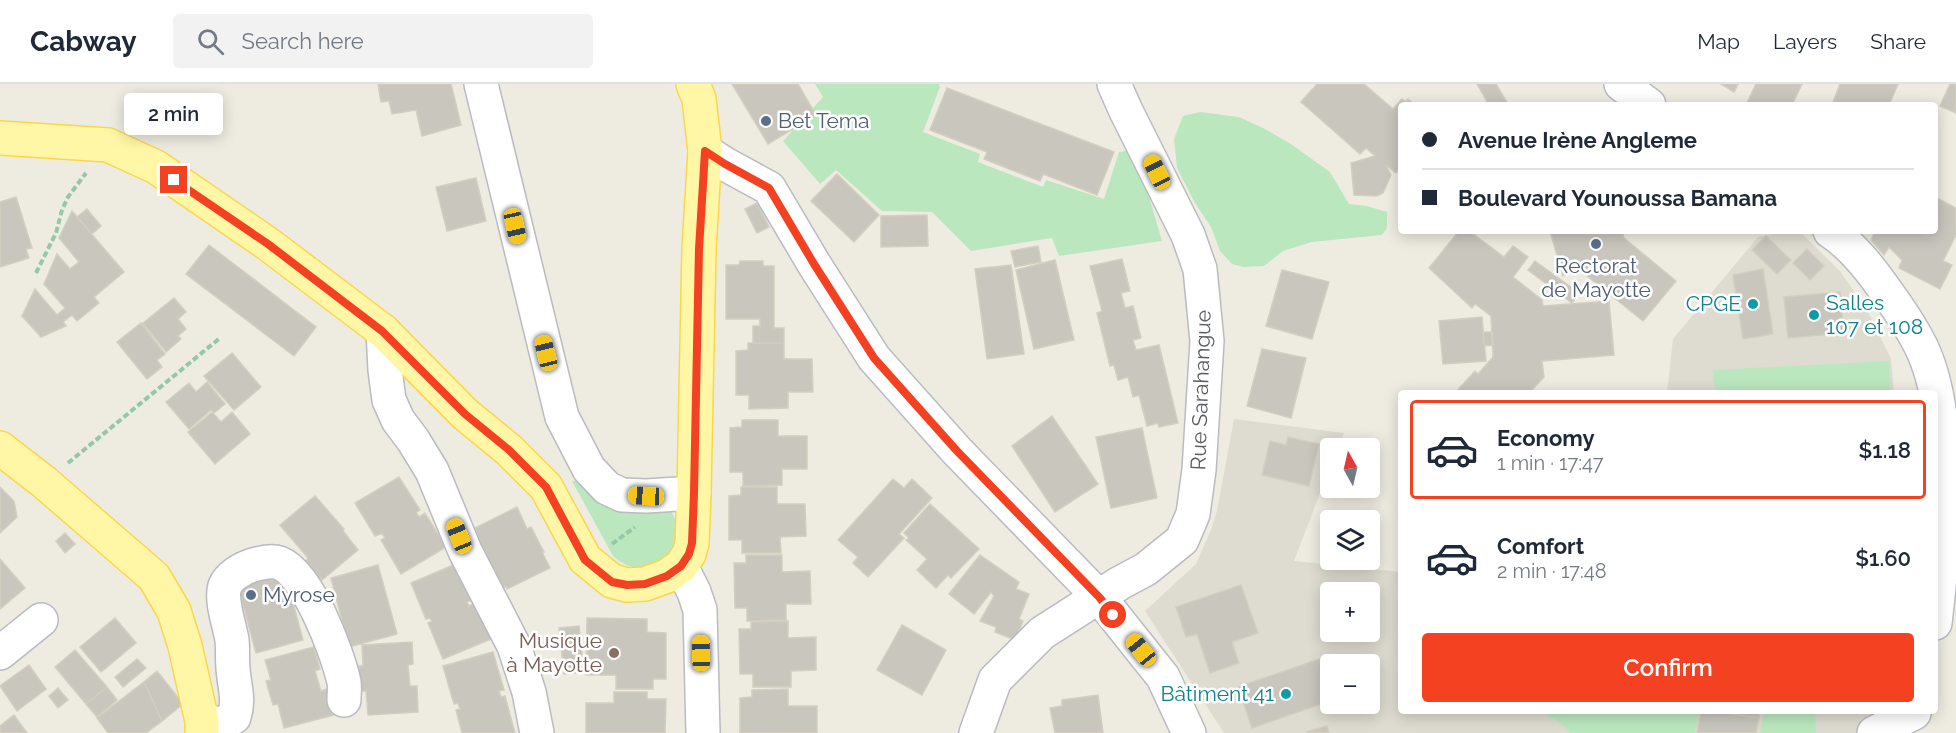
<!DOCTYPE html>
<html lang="en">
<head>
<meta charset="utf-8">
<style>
  :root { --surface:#fff; --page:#f2f2f3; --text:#1f2937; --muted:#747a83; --line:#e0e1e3; --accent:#f44121 }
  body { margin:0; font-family:Raleway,sans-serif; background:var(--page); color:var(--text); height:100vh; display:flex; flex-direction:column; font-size:22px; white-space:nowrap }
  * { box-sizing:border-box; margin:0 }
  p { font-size:20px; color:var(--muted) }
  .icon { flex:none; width:33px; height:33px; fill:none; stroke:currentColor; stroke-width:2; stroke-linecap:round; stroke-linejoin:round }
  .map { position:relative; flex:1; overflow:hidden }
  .drawer { position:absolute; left:1398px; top:306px; width:540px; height:324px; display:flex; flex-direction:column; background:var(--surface); border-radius:6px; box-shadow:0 3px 15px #0003 }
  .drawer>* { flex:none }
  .banner { position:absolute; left:1398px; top:18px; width:540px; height:132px; border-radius:6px; box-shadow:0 3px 15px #0003; display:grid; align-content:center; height:132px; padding:0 24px; background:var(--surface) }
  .needle { width:39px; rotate:352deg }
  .tools { position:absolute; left:1320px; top:354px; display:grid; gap:12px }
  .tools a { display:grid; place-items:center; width:60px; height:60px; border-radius:6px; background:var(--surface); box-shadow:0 3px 15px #0003; font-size:30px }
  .end { position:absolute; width:27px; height:27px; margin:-14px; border:8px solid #f44121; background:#fff; box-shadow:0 0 0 3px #fff }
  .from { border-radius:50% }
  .bubble { position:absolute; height:42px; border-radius:6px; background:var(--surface); box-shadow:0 3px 15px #0003; font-size:20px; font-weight:600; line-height:42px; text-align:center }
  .car { position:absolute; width:18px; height:36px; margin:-18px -9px; border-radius:8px; box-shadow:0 0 4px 2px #0007; background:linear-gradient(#f5c518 24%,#345 0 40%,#f5c518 0 76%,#345 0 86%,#f5c518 0) }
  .banner b { display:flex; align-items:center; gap:21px; height:57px; font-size:22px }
  .banner b+b { border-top:2px solid var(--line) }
  .banner i { width:15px; height:15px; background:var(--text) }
  ul { padding:10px 0 0; list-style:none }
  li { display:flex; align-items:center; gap:18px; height:99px; margin:0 12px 9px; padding:0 12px; border:3px solid transparent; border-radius:6px }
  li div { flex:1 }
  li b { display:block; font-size:22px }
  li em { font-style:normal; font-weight:600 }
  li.current { border-color:var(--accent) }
  li>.icon { width:54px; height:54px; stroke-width:1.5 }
  .action { display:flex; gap:12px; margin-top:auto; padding:12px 24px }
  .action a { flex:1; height:69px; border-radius:6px; background:var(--accent); color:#fff; font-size:24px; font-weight:600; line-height:69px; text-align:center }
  header { display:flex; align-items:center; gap:36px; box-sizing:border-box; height:84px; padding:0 30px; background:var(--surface); border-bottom:2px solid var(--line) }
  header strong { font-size:28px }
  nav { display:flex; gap:33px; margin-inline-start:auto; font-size:21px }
  .search { width:420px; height:54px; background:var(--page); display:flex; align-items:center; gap:15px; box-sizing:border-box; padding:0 21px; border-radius:6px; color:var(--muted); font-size:22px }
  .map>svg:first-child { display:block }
  .education { fill:#dedbd0; fill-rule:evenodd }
  .green { fill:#bbe7bf }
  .building { fill:#c9c6be; stroke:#d3cebf; stroke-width:1.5 }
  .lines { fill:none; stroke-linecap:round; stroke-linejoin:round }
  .minor-casing { stroke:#b9bbc1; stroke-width:36 }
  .major-casing { stroke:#fad64e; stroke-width:36 }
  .path { stroke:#94c8a7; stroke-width:4; stroke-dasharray:6 3; stroke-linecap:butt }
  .minor { stroke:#fff; stroke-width:33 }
  .major { stroke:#fff7a5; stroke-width:33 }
  .route { stroke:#f44121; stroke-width:8 }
  .service-dot { fill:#5c6f8a; stroke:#fff; stroke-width:2 }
  .culture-dot { fill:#0f9aa8; stroke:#fff; stroke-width:2 }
  .education-dot { fill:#8d6e63; stroke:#fff; stroke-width:2 }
  .labels { text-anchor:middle; stroke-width:5; stroke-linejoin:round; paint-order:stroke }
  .service-label { font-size:21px; fill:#4e5e75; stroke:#fff; text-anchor:start }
  .culture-label { font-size:21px; fill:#0d838f; stroke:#fff; text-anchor:end }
  .street-label { font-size:21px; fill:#5a5d63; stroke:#fff }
  .education-label { font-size:21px; fill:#785e54; stroke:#fff; text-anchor:end }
</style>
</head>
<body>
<header>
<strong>Cabway</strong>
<div class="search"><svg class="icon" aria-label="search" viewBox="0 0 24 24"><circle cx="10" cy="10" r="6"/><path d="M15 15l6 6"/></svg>Search here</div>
<nav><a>Map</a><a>Layers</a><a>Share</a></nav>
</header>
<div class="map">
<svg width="1956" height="649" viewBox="0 0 1956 649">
  <rect width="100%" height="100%" fill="#eeece1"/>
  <path class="education" d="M1789,147h10l40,39 27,38 25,51 3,34h-227l6,-54 85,-102z
    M1234,335l110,14 -6,15h-8v19l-36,94 107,11v139h504l-7,22h-674l-79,-122 51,-47 15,-34 6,-19zM1330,508h40v40h-40zM1330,580h40v40h-40z"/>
  <path class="green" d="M815,0h124l1,3 -17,45 57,22 -2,8 65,25 3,-7 58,19 15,-47 16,-3 27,92 -103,15 -7,-18 -81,13 -39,-39 -50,-1 -46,-41 -16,14 -37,-43 40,-44z
    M1200,28l39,5 26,12 26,15 39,28 19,32 18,2 20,6v16l-5,7 -70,7 -29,9 -19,15 -21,1 -11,-3 -12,-13 -9,-24 -16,-24 -18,-35 -3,-29 9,-23z
    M1889,277l1,32h-175l-2,-23z
    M582,396l89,31c23,39 -23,77 -58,45l-41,-75z
    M1545,627h154l-4,22h-125l-6,-7 -21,-14z
    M1764,627h51l1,22h-56z"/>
  <path class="building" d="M378,0h73l10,41 -39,11 -6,-26 -24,4 -3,-13 -8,1z
    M732,0h66l18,31 -48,29z
    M1317,0h47l29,25 9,-10 4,3 2,-3 7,6h-14v62l-5,6 -10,-8 5,10 -8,18 -6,3 -23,-1 -3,-32 24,-7 -9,-8 -6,6 -59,-52z
    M1477,0h19l12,20 -19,1z
    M1721,0h17l-4,8z
    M1756,0h46l-10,21h-46z
    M1840,0h58l-9,21h-57z
    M1950,0h6v29l-16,-7z
    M947,4l167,64 -17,43 -54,-21 -3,7 -56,-22 3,-7 -57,-22z
    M837,90l42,41 -25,27 -43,-41z
    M476,94l10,43 -39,10 -11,-44z
    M16,113l16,51 -6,1 3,9 -29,9v-65z
    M1935,113l21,11v27l-13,26 9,4 -12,24 -41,-21 3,-8 -13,-13 -5,8 -13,-15 4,-9h60z
    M757,119l12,24 -12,6 -12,-24z
    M87,125l14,17 -9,8 -15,-17z
    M72,127l52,61 -30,25 5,6 -22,18 -5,-6 -9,7 3,4 -25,11 -19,-21 13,-27 22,26 8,-7 -21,-24 13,-30 13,15 9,-7 -20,-24z
    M927,131l1,31 -47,1v-31z
    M1459,147h10l35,26 9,-11 15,11 -15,20 29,23 1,6 66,-5 5,54 -72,6 2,16 -15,16h-74l20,-22 3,3 15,-17 -2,-41 -16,-12 -3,4 -43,-40z
    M1550,147h72l2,7 52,43 -33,40 -67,-54 -13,9z
    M1766,152l25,24 -14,14 -25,-24z
    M209,161l107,82 -22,29 -108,-82z
    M1038,162l3,16 -26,5 -4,-16z
    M1807,165l17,17 -14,14 -17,-17z
    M1122,175l8,32 -9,2 4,15 8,-2 8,32 -8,2 3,10 23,-5 19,78 -19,4 -1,-4 -11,3 -8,-31 -6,2 -5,-20 -10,3 -4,-15 -4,1 -13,-53 5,-2 -12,-45z
    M1055,176l19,80 -40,9 -18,-79z
    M740,177h23v5h11v62h10v15h-31v-17h7v-7h-34v-54h13z
    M1535,177l44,32 -7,10 -44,-33z
    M1011,181l13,89 -37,5 -12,-90z
    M1763,185l10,65 -30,5 -10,-64z
    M1282,186l47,12 -17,57 -46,-13z
    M1840,208l4,41 -56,5 -4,-41z
    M174,214l12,14 -8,7 8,10 -8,7 3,3 -15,13 -23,-29z
    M1482,233l4,44 -43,3 -4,-43z
    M141,239l24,31 -8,6 5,7 -15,12 -30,-37z
    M1483,248h9l1,13 -9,1z
    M748,259h36v16h28l1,33h-25v16l-39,1v-14h-13v-44l12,-1z
    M1262,265l44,9 -15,60 -44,-12z
    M232,269l29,34 -27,23 -30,-34z
    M207,298l18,22 -11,9 -3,-3 -22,19 -23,-27 23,-19 7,9z
    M212,328l9,10 11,-10 18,22 -35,30 -27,-32z
    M1052,332l46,68 -43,28 -43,-66z
    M742,336h36v16h29v33h-25v16l-39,1v-14h-13v-44l12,-1z
    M1142,344l15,70 -46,10 -15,-71z
    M1288,353l31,7 -10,42 -47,-11 8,-34 16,4z
    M399,393l21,33 -4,2 3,5 6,-4 21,34 -45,27 -20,-34 4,-2 -3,-5 -7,3 -20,-33z
    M893,395l11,9 8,-9 20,19 -33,36 5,4 -36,39 -15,-14 5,-6 -20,-17z
    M0,403l14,14 3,16 -17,16z
    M741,403h36v17h28l1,32 -26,1 1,16h-39v-13h-13v-44l12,-1z
    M315,412l29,33 -1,2 15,19 -36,30 -16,-19 2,-3 -28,-33z
    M930,420l49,45 -28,29 -3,-3 -12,13 -19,-18 10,-11 -21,-19 3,-2 -5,-5z
    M517,423l10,22 4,-2 13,25h-2l8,16 -43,21 -1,-3 -9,5 -28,-54 8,-4 -2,-5z
    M65,449l10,11 -10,9 -9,-12z
    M746,471h36v17l28,-1 1,33h-25v16l-39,1v-13h-12l-1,-45h12z
    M980,471l39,27 -3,7 13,5 -10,25 4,2 -8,19 -20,-8 1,-5 -16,-6 14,-25 -3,-4 -17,22 -25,-20z
    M0,475l25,29 -25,21z
    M458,479l16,36 -7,3 2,4 6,-3 16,36 -48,20 -15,-36 4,-2 -2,-3 -4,1 -15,-36z
    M378,481l19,69 -48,13 -18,-69z
    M285,489l18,67 -47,13 -18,-67z
    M1241,501l17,48 -26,9 7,21 -29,10 -13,-39 -11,3 -10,-30z
    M115,534l21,25 -35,29 -21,-25z
    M587,534l60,1v13l19,1v46h-13v10h-37v-14h-30z
    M788,537v17l28,-1v33l-25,1v16h-38v-13h-13l-1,-45h12v-7z
    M902,541l44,25 -24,45 -45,-25z
    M579,542l5,46 -20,2 -5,-46z
    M412,558l1,22 -5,1 2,21h7l1,26 -50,3 -2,-24h-6l-1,-25h4l-1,-21z
    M314,563l6,22 -5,2 6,20 6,-2 7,26 -50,13 -6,-24 -5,1 -7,-24 5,-1 -6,-20z
    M75,566l32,37 -21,17 -31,-37z
    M493,568l11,38 -5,1 2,6 4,-1 10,37h-53l-6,-23 4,-1 -2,-6 -4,1 -11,-38z
    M1328,572l3,8 -1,37 -78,27 -14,-41z
    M137,575l9,9 -23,19 -8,-10z
    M29,581l17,24 -29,22 -17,-25z
    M157,587l26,33 -21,17 -18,-39z
    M144,598l18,39 -16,12h-38l-11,-15z
    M107,603l10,13 -20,17 -11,-13z
    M58,604l10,12 -10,8 -9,-12z
    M788,605v17h29v27h-77v-35l12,-1v-7z
    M614,608h33v7h19l-1,34h-79v-30h28z
    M1098,611l5,38h-48l-5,-25 12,-2v-6z
    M1701,627h13l45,7 -3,15h-59z
    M1714,627h46l-1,7z
    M14,631l13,18h-27v-7z
    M1327,642l2,7 -23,-1z"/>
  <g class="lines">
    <g class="minor-casing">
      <path id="minor" d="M481,0l81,333 27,52 18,19 15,7 24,1 48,-3
        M1621,0l28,21
        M705,67l20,13 44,24 45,76 60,94 83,93 143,147 63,79 26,56
        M1830,147c24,16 42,40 58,63 13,18 27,38 36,59 10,23 14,46 17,70 8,69 2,132 -6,200
        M383,247l2,39 4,30 9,20 15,20 19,31 33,80 49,95 15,46 8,41
        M681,482l13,26 6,18 3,123
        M0,569l41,-33
        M202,637l20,3 12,-7c6,-19 0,-30 -1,-49 -1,-9 0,-19 -1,-28 -2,-13 -12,-41 -7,-54 4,-10 18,-18 28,-21 7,-2 16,-4 23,-3 30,5 62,92 68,120 1,6 0,12 0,18
        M976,649l19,-53 47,-47 78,-50 26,-14 36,-29 11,-26 6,-44 8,-129 -7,-72 -12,-34 -62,-124 -12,-27
        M1874,649l40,-20"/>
    </g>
    <g class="major-casing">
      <path id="major" d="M0,54l108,7 48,22 112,77 115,87 82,83 44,36 37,37 39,72 27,22 15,4 18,-1 22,-8 14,-10 8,-12 3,-11 2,-50 5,-244 6,-98 -6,-52 -6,-15
        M0,364l44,34 110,95 20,34 11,35 17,75v12"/>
    </g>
    <path class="path" d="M36,189l20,-40 6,-23 6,-13 18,-24
      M68,379l152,-125
      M612,460l23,-17"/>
    <use href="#minor" class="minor"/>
    <use href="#major" class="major"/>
  </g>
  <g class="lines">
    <path class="route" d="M174,96l94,64 114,87 83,83 44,36 37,37 39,73 27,22 15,3 18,-1 22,-8 14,-10 8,-12 3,-11 2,-50 5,-244 6,-98 20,13 44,24 45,76 60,94 83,93 143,147 13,17"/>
  </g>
  <g class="service-dot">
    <circle cx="766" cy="37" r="6"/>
    <circle cx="1596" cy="160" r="6"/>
    <circle cx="251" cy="511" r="6"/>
  </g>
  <g class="culture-dot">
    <circle cx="1753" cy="220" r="6"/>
    <circle cx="1814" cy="231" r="6"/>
    <circle cx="1286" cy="610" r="6"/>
  </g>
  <circle class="education-dot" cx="614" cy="569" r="6"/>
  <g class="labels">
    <g class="service-label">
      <text x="778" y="44">Bet Tema</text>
      <text x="1596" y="189" text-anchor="middle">Rectorat<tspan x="1596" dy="24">de Mayotte</tspan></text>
      <text x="263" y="518">Myrose</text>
    </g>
    <g class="culture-label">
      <text x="1826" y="226" text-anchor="start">Salles<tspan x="1826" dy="24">107 et 108</tspan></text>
      <text x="1741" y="227">CPGE</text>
      <text x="1274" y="617">Bâtiment 41</text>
    </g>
    <g class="street-label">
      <text transform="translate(1201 306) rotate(-88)" y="7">Rue Sarahangue</text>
    </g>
    <g class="education-label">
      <text x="602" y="564">Musique<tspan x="602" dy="24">à Mayotte</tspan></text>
    </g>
  </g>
</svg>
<div class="tools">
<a><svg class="needle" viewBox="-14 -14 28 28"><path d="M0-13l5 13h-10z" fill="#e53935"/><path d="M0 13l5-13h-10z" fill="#747a83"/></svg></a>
<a><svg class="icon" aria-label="layers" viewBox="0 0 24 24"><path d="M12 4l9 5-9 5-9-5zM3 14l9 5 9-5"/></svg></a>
<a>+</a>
<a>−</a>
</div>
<i class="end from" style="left:1113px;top:531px"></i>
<i class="end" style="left:174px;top:96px"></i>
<div class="bubble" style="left:124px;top:9px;width:99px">2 min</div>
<i class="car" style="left:1157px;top:88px;rotate:334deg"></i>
<i class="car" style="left:515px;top:142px;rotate:167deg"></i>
<i class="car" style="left:546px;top:269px;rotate:346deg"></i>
<i class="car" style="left:646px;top:412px;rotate:273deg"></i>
<i class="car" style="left:459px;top:452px;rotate:338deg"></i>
<i class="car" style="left:1141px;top:566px;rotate:321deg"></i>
<i class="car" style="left:701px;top:569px;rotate:359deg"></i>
<div class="banner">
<b><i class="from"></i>Avenue Irène Angleme</b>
<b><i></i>Boulevard Younoussa Bamana</b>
</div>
<section class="drawer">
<ul>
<li class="current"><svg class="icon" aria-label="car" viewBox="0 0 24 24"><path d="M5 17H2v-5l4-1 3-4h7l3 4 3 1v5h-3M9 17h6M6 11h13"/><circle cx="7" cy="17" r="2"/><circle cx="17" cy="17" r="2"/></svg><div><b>Economy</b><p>1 min · 17:47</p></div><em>$1.18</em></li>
<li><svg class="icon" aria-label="car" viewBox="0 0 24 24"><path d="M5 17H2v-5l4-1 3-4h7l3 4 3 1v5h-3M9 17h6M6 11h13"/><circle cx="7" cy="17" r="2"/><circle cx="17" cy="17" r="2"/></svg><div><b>Comfort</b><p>2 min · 17:48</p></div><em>$1.60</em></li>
</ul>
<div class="action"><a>Confirm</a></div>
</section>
</div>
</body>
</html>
